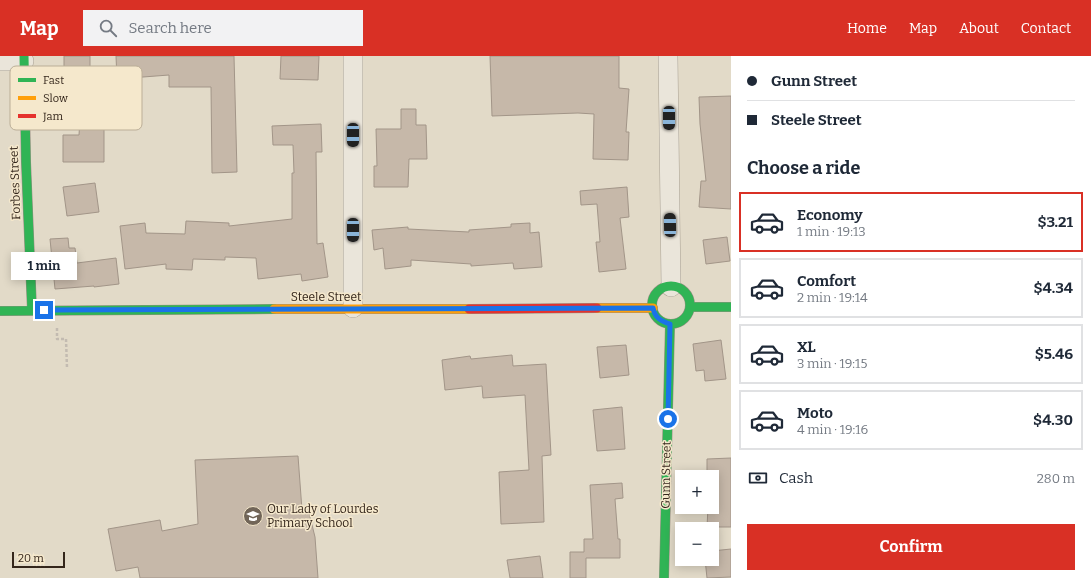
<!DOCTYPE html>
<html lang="en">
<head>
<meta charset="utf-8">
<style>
  :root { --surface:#fff; --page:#f2f2f3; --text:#1f2937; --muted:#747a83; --line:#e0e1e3; --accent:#d93025 }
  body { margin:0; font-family:Bitter,serif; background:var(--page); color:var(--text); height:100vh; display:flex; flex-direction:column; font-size:15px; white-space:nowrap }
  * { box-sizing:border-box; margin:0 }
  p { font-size:13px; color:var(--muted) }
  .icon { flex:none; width:22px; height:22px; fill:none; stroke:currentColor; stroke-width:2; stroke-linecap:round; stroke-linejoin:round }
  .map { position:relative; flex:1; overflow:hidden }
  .drawer { display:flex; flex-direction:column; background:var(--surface); width:360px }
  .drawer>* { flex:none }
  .banner { display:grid; align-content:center; height:88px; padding:0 16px; background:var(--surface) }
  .tools { position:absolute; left:675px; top:414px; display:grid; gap:8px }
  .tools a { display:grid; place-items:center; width:44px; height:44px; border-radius:0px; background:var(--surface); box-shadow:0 2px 10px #0003; font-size:20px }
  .scale { position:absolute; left:12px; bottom:10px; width:53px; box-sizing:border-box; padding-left:4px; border:2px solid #34261b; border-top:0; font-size:11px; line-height:14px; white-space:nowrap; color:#34261b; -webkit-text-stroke:3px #f5e8cc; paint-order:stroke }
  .end { position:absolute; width:18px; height:18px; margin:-9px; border:5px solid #1a73e8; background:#fff; box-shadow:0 0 0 2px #fff }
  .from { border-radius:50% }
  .bubble { position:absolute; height:28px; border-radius:0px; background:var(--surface); box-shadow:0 2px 10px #0003; font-size:13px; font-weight:700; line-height:28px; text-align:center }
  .car { position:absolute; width:12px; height:24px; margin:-12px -6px; border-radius:5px; box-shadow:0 0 3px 1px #0007; background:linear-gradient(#222 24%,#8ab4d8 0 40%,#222 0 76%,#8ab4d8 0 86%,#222 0) }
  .banner b { display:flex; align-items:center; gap:14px; height:38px; font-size:15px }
  .banner b+b { border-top:1px solid var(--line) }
  .banner i { width:10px; height:10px; background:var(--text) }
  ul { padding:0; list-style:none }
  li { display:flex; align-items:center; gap:12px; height:60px; margin:0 8px 6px; padding:0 8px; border:2px solid var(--line); border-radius:0px }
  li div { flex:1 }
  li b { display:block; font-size:15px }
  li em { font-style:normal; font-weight:700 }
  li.selected { border-color:var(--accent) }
  li>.icon { width:36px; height:36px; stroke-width:1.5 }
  h2 { padding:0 16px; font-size:18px; line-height:48px }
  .pay { display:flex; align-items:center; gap:10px; height:44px; padding:0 16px; font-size:15px }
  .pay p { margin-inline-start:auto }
  .cta { display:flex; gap:8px; margin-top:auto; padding:8px 16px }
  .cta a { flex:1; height:46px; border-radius:0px; background:var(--accent); color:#fff; font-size:16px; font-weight:700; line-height:46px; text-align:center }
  header { display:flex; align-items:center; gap:24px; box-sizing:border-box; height:56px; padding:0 20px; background:var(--accent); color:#fff }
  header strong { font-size:19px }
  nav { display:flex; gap:22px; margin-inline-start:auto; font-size:14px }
  .search { width:280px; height:36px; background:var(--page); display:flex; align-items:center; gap:10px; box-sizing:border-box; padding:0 14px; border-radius:0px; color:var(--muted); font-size:15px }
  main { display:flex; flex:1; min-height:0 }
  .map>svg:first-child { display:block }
  .building { fill:#c6b8a9; stroke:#a29588 }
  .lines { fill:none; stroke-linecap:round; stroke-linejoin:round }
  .street-casing { stroke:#a79f92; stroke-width:20 }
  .fast-casing { stroke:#968e82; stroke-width:10 }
  .slow-casing { stroke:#968e82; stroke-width:10 }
  .jam-casing { stroke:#968e82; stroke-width:10 }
  .path { stroke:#c3bbb1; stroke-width:2.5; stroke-dasharray:3 2; stroke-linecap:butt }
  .street { stroke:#eae5da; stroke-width:19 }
  .fast { stroke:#30b455; stroke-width:9 }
  .slow { stroke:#ff9f0a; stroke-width:9 }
  .jam { stroke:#e5322d; stroke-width:9 }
  .route { stroke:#1a73e8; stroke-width:5 }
  .labels { text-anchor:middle; stroke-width:3; stroke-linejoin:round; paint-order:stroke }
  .street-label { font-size:12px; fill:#34261b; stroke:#f5e8cc }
  .poi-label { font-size:12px; fill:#34261b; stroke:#f5e8cc; text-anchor:start }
  .key { fill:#f5e8cc; stroke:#bbae97; stroke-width:1 }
  .key-label { font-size:11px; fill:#34261b }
</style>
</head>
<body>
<header>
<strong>Map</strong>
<div class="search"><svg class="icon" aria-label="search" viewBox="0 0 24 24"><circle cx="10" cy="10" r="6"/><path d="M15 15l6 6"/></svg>Search here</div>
<nav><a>Home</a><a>Map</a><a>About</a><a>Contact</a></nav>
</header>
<main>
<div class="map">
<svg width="731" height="522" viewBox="0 0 731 522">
  <rect width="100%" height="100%" fill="#e2dac8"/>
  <path class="building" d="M64,0h26v18h-26z
    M116,0h118l3,116 -25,1 -1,-86h-42v-12l-52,4z
    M281,0h38l-1,24 -38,-1z
    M490,0h129v32l10,1 -3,43h3l-1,28 -35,-1 1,-45 -16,-1 -86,3z
    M82,29l41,3 -2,29 -17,-1v46h-41v-27h16z
    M731,40v113l-32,-2 2,-26h5l-6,-57 -1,-27z
    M401,53h15v16h10l1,34h-18l-1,28h-34v-21h3l-1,-37h25z
    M321,68l1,28h-6l1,92 6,-1 5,34 -26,4 -1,-7 -43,5 -2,-21 -31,-1v3l-32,-1 -1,11 -26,-1v-5l-41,5 -5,-43 25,-3 1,10 39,1 1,-13 43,2v3l63,-7v-46h2l-1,-28h-20l-1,-19z
    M95,127l4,29 -32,4 -4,-29z
    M627,131l2,30 -9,1 6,51 -27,3 -3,-30h4l-3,-38 -16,1 -1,-14z
    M530,167v10l9,-1 3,35 -28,2 -1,-6 -42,3v-2l-60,-4v6l-26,3 -2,-21 -9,2 -2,-20 36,-3v2l61,3v-2l42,-3v-3z
    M727,181l3,24 -24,3 -3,-24z
    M68,182l1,10h6l2,15 39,-5 3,26 -25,3v-1l-39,3 -5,-50z
    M721,284l5,39 -21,2 -1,-11 -8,1 -3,-27z
    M626,289l3,30 -29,3 -3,-31z
    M512,299l1,11 33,-2 5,91 -9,1 2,66 -43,2 -2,-52 30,-2 -4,-75 -42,3 -1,-12 -37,4 -3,-30 28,-4 1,3z
    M622,351l3,42 -28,2 -4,-41z
    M298,400l4,54 6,-1 7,28 3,41h-178l-2,-11 -22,4 -8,-42 52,-9 2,11 36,-7 -3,-64z
    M731,402v69h-24l1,-20h4v-33h-5v-15z
    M622,427l1,15 -8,1 3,40h2v19h-34v20h-16v-26h14v-13h9l-3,-54z
    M731,493v28l-24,1 -2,-19h7v-8z
    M540,500l3,22h-33l-3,-18z"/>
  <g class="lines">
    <g class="street-casing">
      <path id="street" d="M353,0v252
        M668,0l3,231
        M0,5h24"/>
    </g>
    <g class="fast-casing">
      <path id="fast" d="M24,0l2,106 6,148
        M652 249a19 19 0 1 1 38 0a19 19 0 1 1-38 0Z
        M690,251h41
        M0,255l274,-2
        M664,522l6,-254"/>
    </g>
    <g class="slow-casing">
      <path id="slow" d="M597,252h56
        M274,253h195"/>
    </g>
    <g class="jam-casing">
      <path id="jam" d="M469,253l128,-1"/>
    </g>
    <path class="path" d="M57,272v11h9l1,29"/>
    <use href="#street" class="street"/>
    <use href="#fast" class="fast"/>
    <use href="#slow" class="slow"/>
    <use href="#jam" class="jam"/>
  </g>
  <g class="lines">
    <path class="route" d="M44,254c203,-2 406,-2 609,-2 2,10 8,13 17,16l-2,95"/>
  </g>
  <defs>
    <g id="school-disc" transform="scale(1)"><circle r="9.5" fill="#716558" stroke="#f5e8cc"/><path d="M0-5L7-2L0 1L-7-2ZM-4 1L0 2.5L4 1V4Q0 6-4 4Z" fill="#fff"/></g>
  </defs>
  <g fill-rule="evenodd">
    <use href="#school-disc" x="253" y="460"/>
  </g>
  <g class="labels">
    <g class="street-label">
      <text transform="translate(15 127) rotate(-92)" y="4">Forbes Street</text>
      <text x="326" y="245">Steele Street</text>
      <text transform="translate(666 419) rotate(-89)" y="4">Gunn Street</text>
    </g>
    <g class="poi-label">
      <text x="267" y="457">Our Lady of Lourdes<tspan x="267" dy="14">Primary School</tspan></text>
    </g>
  </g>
  <rect x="10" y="10" width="132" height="64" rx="6" class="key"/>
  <rect x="18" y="22" width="18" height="4" fill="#30b455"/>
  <rect x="18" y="40" width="18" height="4" fill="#ff9f0a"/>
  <rect x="18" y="58" width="18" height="4" fill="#e5322d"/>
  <g class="key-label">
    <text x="43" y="28">Fast</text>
    <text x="43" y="46">Slow</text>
    <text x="43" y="64">Jam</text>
  </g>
</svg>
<div class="tools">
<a>+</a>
<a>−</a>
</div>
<div class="scale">20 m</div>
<i class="end from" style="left:668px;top:363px"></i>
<i class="end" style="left:44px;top:254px"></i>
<div class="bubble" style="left:11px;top:196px;width:66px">1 min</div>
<i class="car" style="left:669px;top:62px;rotate:180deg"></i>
<i class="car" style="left:353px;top:79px;rotate:180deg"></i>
<i class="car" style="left:670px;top:169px;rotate:359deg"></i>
<i class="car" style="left:353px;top:174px;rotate:180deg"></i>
</div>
<section class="drawer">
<div class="banner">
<b><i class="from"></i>Gunn Street</b>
<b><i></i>Steele Street</b>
</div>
<h2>Choose a ride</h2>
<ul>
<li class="selected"><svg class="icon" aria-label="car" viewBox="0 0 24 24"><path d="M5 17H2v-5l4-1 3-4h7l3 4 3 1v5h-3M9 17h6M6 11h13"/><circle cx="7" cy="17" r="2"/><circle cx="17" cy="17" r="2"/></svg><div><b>Economy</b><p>1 min · 19:13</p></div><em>$3.21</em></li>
<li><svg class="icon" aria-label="car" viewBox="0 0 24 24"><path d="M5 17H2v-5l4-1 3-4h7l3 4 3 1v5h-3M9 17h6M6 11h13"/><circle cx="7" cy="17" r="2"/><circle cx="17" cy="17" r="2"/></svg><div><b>Comfort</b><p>2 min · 19:14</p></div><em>$4.34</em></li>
<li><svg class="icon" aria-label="car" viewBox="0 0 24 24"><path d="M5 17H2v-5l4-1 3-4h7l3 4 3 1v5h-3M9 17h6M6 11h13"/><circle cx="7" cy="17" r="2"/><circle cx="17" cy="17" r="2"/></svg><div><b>XL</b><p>3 min · 19:15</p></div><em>$5.46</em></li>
<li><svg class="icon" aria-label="car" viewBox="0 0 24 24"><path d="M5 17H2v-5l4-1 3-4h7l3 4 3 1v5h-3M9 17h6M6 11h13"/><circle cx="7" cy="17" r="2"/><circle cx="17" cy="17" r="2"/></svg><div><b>Moto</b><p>4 min · 19:16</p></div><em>$4.30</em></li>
</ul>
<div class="pay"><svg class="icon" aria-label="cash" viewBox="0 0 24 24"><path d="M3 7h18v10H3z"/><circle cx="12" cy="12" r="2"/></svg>Cash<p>280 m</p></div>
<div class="cta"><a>Confirm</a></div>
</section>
</main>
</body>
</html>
